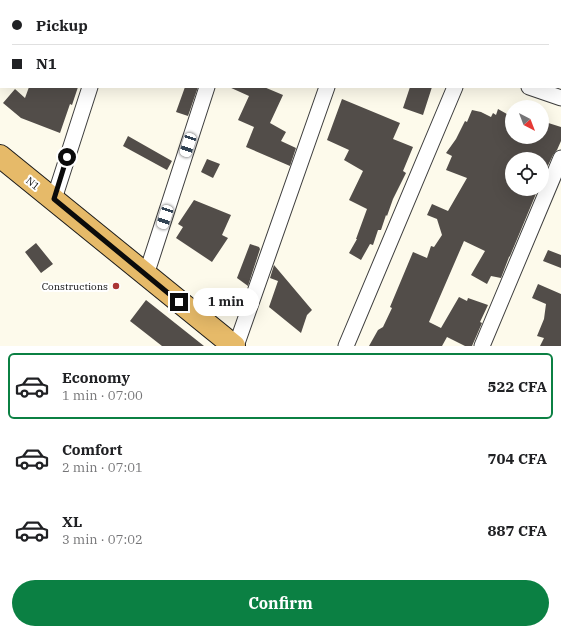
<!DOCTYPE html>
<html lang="en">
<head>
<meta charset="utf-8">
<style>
  :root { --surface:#fff; --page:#f6f6f6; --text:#202124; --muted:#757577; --line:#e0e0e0; --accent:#0b8043 }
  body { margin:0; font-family:"IBM Plex Serif",serif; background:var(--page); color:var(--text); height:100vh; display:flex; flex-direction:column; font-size:15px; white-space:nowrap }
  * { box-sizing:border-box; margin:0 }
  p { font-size:13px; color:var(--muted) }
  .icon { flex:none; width:22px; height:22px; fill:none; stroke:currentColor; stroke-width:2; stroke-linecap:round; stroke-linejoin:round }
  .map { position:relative; height:346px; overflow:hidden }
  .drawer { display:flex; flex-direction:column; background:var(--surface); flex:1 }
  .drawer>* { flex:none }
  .guide { position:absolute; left:0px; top:0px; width:561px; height:88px; box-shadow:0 4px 16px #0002; display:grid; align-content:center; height:88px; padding:0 12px; background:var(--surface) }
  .needle { width:26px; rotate:138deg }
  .tools { position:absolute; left:505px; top:100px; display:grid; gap:8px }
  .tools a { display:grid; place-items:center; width:44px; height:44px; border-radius:50%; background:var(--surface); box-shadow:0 4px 16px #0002; font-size:20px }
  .end { position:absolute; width:18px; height:18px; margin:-9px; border:5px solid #0b0b0b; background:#fff; box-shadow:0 0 0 2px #fff }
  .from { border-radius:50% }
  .bubble { position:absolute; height:28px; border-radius:14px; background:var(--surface); box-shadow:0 4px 16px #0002; font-size:13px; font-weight:800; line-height:28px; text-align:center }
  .car { position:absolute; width:12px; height:24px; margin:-12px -6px; border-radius:5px; box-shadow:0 0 3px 1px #0007; background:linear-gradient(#fff 24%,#345 0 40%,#fff 0 76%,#345 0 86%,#fff 0) }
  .guide b { display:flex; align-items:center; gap:14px; height:38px; font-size:15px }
  .guide b+b { border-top:1px solid var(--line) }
  .guide i { width:10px; height:10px; background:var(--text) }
  ul { padding:7px 0 0; list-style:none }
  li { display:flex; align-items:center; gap:12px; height:66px; margin:0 8px 6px; padding:0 4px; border:2px solid transparent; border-radius:6px }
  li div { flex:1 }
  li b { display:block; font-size:15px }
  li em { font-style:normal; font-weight:800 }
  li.on { border-color:var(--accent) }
  li>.icon { width:36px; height:36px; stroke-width:1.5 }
  .action { display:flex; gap:8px; margin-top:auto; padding:8px 12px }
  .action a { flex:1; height:46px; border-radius:24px; background:var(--accent); color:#fff; font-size:16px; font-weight:800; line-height:46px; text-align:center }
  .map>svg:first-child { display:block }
  .building { fill:#524d49 }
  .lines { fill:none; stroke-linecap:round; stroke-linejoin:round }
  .minor-casing { stroke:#3e3e3e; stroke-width:17 }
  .trunk-casing { stroke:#1c1c1c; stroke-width:24 }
  .minor { stroke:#fff; stroke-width:15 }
  .trunk { stroke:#e6ba69; stroke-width:22 }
  .route { stroke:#0b0b0b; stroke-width:5 }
  .poi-dot { fill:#aa3434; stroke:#fff; stroke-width:1.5 }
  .labels { text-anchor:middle; stroke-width:4; stroke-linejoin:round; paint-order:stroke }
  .street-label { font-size:10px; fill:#0b0b0b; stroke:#fff }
  .poi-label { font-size:10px; fill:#0b0b0b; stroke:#fff; text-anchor:end }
</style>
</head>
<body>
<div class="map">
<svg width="561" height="346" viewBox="0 0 561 346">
  <rect width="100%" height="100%" fill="#fdfaeb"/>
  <path class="building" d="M29,87h49l-6,18 -2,-1 -10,29 -39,-15 -18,-15 12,-14 10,9z
    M185,87h13l-10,29 -12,-4z
    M229,87h35l19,8 -13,28 16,9 -5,9 15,7 -6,18 -44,-19 8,-20 -16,-7 11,-24z
    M410,87h22l-9,28 -20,-7z
    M342,99l58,24 -7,16 20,8 -10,24 3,2 -13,26 -6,17 -1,-1 -5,15h-3l-5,15 -3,-1 -9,16 -12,-7 8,-14h-1l11,-30 -18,-9 14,-29 -19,-11 5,-10 -22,-10z
    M498,109l14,8v20h30v-16l19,6v14l-4,9 -4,5 -11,23v-19h-30v30h26l-28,67 -1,1 -8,21 -10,-2 -4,8 -16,-9 14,-24 -21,-10 -35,81 12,6 18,-31 8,4 1,-3 20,7 -8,17 2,1 -10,23h-7l-18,-9 -5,9h-73l9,-16 5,-3 9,-19 -2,-1 23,-55 14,6 4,-12 3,1 8,-12 -5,-16 -10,-4 5,-11 16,7 19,-33 -21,-8 6,-14 -6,-3 10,-14 9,-18 2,1 5,-12 9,2 10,5 2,-4 3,2z
    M128,136l44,25 -5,9 -44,-24z
    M207,159l13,5 -7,14 -12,-6z
    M194,200l37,15 -9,20 6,3 -16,24 -36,-24 7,-11 -5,-3z
    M36,243l17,21 -12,9 -16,-21z
    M250,244l9,3 1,2 -12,37 -11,-8z
    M548,250l13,5v13l-18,-7z
    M274,265l38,45 -5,5 -6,18 -32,-26 9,-26 -8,-3z
    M538,284l23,10v52h-21l4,-8 -7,-2 7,-17 2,-15 -14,-6z
    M146,300l58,46h-42l-32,-25z"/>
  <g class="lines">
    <g class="minor-casing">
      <path id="minor" d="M275,0l3,1
        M119,1v-1
        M236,1v-1
        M357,1l1,-1
        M485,1v-1
        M529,87l32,11
        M54,199l36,-112
        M146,275l61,-188
        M236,346l91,-259
        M346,346l109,-259
        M482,346l79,-188"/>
    </g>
    <g class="trunk-casing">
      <path id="trunk" d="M0,156l234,190"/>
    </g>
    <use href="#minor" class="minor"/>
    <use href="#trunk" class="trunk"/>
  </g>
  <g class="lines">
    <path class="route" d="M67,157l-13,42 125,103"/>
  </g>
  <circle class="poi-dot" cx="116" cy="286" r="4"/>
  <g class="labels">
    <g class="street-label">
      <text transform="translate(33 183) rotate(39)" y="4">N1</text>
    </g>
    <g class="poi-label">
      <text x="108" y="290">Constructions</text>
    </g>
  </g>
</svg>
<div class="tools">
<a><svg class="needle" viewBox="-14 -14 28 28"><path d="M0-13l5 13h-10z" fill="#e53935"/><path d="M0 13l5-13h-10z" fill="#757577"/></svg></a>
<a><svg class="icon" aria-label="locate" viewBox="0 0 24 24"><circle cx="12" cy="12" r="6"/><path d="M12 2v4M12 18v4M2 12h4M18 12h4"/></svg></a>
</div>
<i class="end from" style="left:67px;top:157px"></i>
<i class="end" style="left:179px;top:302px"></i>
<div class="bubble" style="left:193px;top:288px;width:66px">1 min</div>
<i class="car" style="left:188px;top:145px;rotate:198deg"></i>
<i class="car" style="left:165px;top:217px;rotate:198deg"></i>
<div class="guide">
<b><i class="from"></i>Pickup</b>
<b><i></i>N1</b>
</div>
</div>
<section class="drawer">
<ul>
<li class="on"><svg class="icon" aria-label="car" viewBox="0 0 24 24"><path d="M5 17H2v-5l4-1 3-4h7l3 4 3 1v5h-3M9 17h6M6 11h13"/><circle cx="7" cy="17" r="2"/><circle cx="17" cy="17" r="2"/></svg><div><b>Economy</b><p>1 min · 07:00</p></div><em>522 CFA</em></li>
<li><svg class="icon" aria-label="car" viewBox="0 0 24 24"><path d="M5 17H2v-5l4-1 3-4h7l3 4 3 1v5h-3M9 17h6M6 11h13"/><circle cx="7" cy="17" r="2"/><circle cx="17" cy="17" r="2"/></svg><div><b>Comfort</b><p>2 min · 07:01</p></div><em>704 CFA</em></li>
<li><svg class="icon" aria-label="car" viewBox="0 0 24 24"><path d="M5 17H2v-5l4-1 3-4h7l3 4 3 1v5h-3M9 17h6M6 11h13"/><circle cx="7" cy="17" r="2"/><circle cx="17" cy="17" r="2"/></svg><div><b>XL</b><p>3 min · 07:02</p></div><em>887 CFA</em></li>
</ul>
<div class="action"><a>Confirm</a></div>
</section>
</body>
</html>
